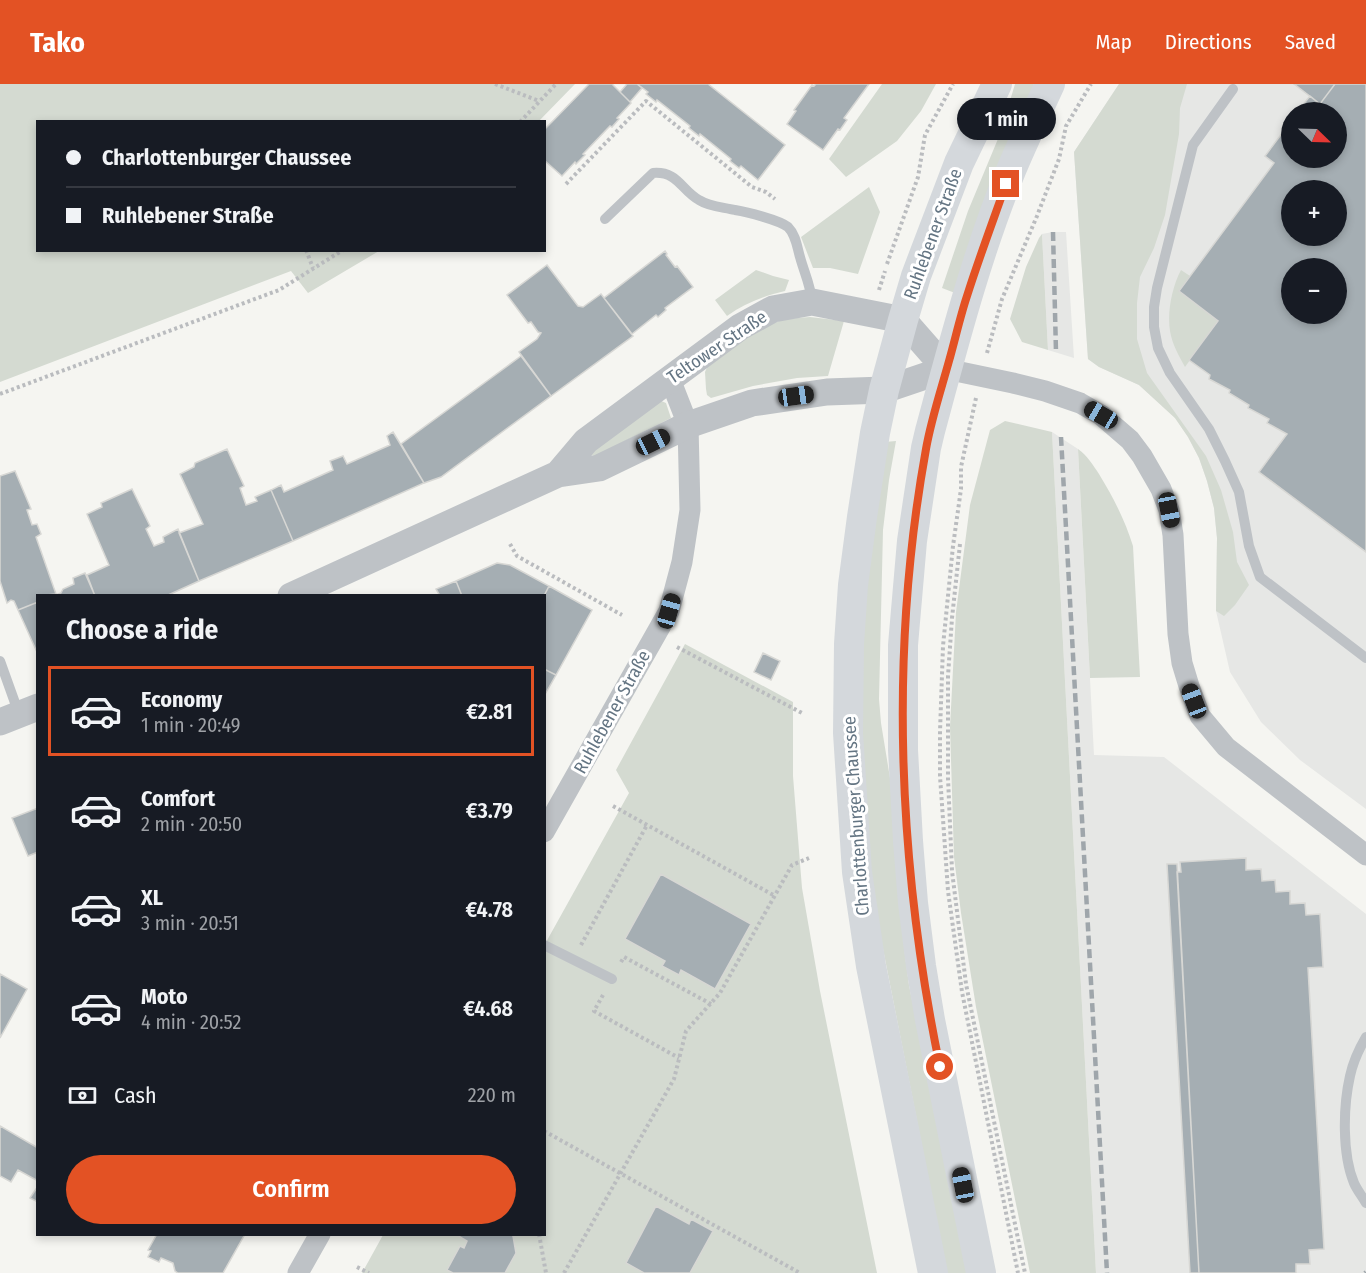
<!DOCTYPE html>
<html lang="en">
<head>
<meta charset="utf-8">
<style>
  :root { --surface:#171b24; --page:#242831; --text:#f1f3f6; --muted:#9ea1a6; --line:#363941; --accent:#e35224 }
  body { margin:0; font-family:"Fira Sans Condensed",sans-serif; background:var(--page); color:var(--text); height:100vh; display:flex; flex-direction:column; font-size:22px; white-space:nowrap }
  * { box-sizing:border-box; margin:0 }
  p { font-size:20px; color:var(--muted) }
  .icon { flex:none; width:33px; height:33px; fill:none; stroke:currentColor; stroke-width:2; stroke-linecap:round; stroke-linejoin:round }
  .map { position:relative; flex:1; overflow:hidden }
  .drawer { position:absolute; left:36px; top:510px; width:510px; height:642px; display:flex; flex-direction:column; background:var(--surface); border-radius:0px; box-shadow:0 3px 9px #0003 }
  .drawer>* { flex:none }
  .guide { position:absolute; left:36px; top:36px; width:510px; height:132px; border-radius:0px; box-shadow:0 3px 9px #0003; display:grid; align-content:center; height:132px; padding:0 30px; background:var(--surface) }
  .needle { width:39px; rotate:113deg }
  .controls { position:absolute; left:1281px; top:18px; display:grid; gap:12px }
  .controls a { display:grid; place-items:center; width:66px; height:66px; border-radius:50%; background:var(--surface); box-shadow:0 3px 9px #0003; font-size:30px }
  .end { position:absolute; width:27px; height:27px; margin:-14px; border:8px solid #e35224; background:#fff; box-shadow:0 0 0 3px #fff }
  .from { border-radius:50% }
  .bubble { position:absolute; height:42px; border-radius:21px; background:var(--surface); box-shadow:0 3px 9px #0003; font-size:20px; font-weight:600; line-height:42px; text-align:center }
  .car { position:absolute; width:18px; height:36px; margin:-18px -9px; border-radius:8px; box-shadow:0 0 4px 2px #0007; background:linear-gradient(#222 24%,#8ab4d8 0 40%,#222 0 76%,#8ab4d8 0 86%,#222 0) }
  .guide b { display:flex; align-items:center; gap:21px; height:57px; font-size:22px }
  .guide b+b { border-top:2px solid var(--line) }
  .guide i { width:15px; height:15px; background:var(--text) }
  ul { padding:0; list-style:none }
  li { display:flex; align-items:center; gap:18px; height:90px; margin:0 12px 9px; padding:0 18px; border:3px solid transparent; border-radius:0px }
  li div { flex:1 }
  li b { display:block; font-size:22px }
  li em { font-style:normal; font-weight:600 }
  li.active { border-color:var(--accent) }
  li>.icon { width:54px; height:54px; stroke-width:1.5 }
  h2 { padding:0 30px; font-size:27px; line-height:72px }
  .pay { display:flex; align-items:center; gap:15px; height:66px; padding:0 30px; font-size:22px }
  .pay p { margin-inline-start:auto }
  .action { display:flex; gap:12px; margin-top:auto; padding:12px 30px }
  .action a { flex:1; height:69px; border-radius:36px; background:var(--accent); color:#fff; font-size:24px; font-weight:600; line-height:69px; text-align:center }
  header { display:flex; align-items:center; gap:36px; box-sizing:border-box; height:84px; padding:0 30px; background:var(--accent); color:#fff }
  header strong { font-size:28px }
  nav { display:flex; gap:33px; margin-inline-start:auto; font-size:21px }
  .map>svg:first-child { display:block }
  .built { fill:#e6e7e5; fill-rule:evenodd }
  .green { fill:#d4dad1 }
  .building { fill:#a5aeb3; stroke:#d7d7d4; stroke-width:1.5; fill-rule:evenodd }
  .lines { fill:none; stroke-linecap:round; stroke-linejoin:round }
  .path { stroke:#babcbf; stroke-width:4; stroke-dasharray:3 3; stroke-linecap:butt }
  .service { stroke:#bec2c6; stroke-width:10 }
  .minor { stroke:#bec2c6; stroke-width:21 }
  .tertiary { stroke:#bec2c6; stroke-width:27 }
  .secondary { stroke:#d4d8dc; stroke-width:30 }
  .rail { stroke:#9fa6ab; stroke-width:4.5; stroke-dasharray:9 4.5; stroke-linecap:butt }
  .route { stroke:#e35224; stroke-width:8 }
  .labels { text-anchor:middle; stroke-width:6; stroke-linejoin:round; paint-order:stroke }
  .street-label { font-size:18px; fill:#647583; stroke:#fff }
</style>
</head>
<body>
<header>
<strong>Tako</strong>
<nav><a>Map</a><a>Directions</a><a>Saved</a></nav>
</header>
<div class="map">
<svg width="1366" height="1189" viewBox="0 0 1366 1189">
  <rect width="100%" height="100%" fill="#f5f5f1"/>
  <path class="built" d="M1119,0h247v725l-66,-49 -39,-38 -31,-50 -14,-61 1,-73 -3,-30 -7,-27 -8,-23 -11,-21 -13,-19 -36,-33 -40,-18 -11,-8 -14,-207zM1292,28h44v46h-44zM1292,106h44v46h-44zM1292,184h44v46h-44z
    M1053,148h13l8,126 -26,-8 -6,-116z
    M1052,348l26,17 16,306 70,2 202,157v359h-270z"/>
  <path class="green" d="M0,0h575l-36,37 -501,1v128l341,1 -71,42 -17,-22 -291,111z
    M882,0h54l-15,27 -24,30 -51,36 -17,-18z
    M1015,0h19l-79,209 -13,-5 26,-77 32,-77z
    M1119,0h68l-7,24 -1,26 -14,81 -11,33 -14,29 -3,26v36l10,34 59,83 15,34 12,42 4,30 12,23 -14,20 -11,11 -8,-5 1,-73 -3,-30 -7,-27 -8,-23 -11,-21 -13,-19 -36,-33 -40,-18 -11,-8 -14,-207z
    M869,103l11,25 -22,62 -28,-6h-17l-12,-31z
    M1042,150l6,116 -26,-8 -12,-23 16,-52 13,-29z
    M756,186l17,6 16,4 -4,11c-21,5 -40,12 -58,25l-12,-16z
    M1181,186l9,6 28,45 -33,46c-6,-11 -13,-23 -15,-36 -3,-19 2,-44 11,-61z
    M810,233l34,4 -16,55 -31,2 -44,8 -42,12 -4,-3 -1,-6 -1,-17 4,-9 43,-31 32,-13z
    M659,316l7,3 5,15 -76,38 -3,-1v-6z
    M1005,337l47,11 44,841h-66l-54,-266 -15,-94 -7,-56 -4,-130 6,-115 14,-107 20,-75z
    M896,357l-7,39 -6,50 -4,169 2,24 9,55 15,177 4,30 58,288h-20l-78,-395 -10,-179 9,-132 17,-125z
    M1078,365c9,6 15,16 21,25 14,23 26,46 34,72l7,131 -50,1z
    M685,560l108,58v74l9,112 18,103 57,282h-515l21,-38 161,-1 1,-290 84,-151 -13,-23z"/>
  <path class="building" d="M589,0h23l19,19 -14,15 2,1 -7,8 -2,-1 -27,28 2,1 -9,9 -1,-2 -13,14 -18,-16v-30z
    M627,0h10l5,4 -12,14 -10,-10z
    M637,0h71l77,61 -27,35 -17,-14 -2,2 -9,-7 1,-2 -31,-25 -1,2 -10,-8 1,-2 -33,-26 -1,2 -10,-8 2,-2z
    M816,0h53l-25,34 3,2 -7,10 -2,-1 -15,21 -36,-26 9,-13 -2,-1 18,-25 2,1z
    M1294,0h41l-15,20z
    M1335,0h31v468l-107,-80 28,-38 -20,-11 2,-4 -21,-11 1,-3 -20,-12 1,-3 -21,-11 1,-4 -21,-15 29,-39 -39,-30 95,-128 -9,-7 27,-36v38h44v-46h-39l13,-16 10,8zM1292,106h44v46h-44zM1292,184h44v46h-44z
    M665,167l2,3 -1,1 9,12 2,-1 16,21 -28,21 1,2 -8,7 -2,-2 -24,19 -28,-36z
    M547,181l31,41 5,1 18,-13 32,42 -82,60 -32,-44 18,-13 4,-6 -3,-1 -7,-10 -3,1 -21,-28z
    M521,272l30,40 -110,81 -17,6 -23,-39z
    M393,348l31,51 -131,58 -22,-51 10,-5 3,7 49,-22 -3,-9 13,-5 4,8 43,-19 -3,-9z
    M227,365l17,37 -4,2 6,17 11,-4 -2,-4 16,-7 22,51 -94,40 -20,-48 24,-9 -23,-50 14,-7 1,-4z
    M15,387l16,38 -4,1 5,15 5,-1 4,10 -5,3 20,57 -18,2v6l-20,8 -4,-9 -3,-1 -4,3 -7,-22v-105z
    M132,405l18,37 -4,3 8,17 10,-4 -1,-5 15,-8 21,52 -33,15h-71l-8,-21 22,-10 -22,-51 15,-7 -1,-4z
    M497,479l13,2 39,21 -5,10h-82l-6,-15z
    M85,489l10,23h-42l8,-3 2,-4 11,-5 -1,-6z
    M456,497l6,15h-26l3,-2 -3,-5z
    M549,502l43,24 -36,65 -12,-6v-73z
    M38,518v50h-1l-19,-42z
    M763,569l17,8 -9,19 -17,-8z
    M544,585l12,6 -12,21z
    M38,724v44l-10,4 -16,-38z
    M1246,774v12l15,-1 1,12 13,-1 1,12 14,-1v13l15,-1 1,12 14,-1 3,53 -15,1 16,281 -15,1 1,14h-14v9h-97l-22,-401h4l-1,-10z
    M1167,780h10l22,409h-9z
    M661,790l90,50 -36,65 -34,-19 -2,5 -17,-9 3,-5 -40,-22z
    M0,890l27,15 -27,49z
    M0,1042l38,22v33l-20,-11 -7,12 -11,-6z
    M38,1102v16l-8,-4z
    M656,1122l33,18 2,-5 22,12 -23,42h-46l-18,-10z
    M157,1150h88l-22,39h-45l-3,-2 -2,-8 -12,-5 -2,4 -11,-5 3,-6 -3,-1z
    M455,1150h55l3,2 3,17 -11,20h-52l-6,-3 13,-24 4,2 3,-7z"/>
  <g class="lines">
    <path class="path" d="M495,0l44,17
      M520,38l36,-38
      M566,100l80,-83 106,86 14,5 9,7
      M306,166l7,18
      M887,180l31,-87 7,-42 28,-51
      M879,206l6,-19
      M987,269l15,-54 35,-83 22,-57 7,-33 25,-42
      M0,310l279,-104 64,-40
      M976,314l-15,69v22l-8,57 -10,100 -3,86v44l8,115 14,101 56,281
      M510,460l7,12 105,59
      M960,460l-8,74 -4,58v102l4,93 14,113 59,289
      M677,563l125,66
      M613,722l162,90
      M581,861l66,-120
      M621,878l3,-5 87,47
      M603,911l-9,16 85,47
      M544,1047l256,142
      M539,1150l7,39
      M357,1183l12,6
      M564,1189l110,-194 12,-48 34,-38 72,-128 17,-7"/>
    <path class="service" d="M1233,5l-40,56 -36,143 -3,19v20l4,21 12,25 39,56 16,32 14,31 10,54 11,31 106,81
      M605,135l48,-46c25,-2 28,17 46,27 11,7 24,7 36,10 12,2 44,10 53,17 8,8 9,20 12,30 4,15 11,29 12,45
      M0,577l19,53
      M544,861l68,34
      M1366,953c-7,12 -13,25 -16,39 -7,31 -8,78 4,107 3,7 8,13 12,20"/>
    <path class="minor" d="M946,285l67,14 32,8 35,12 21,12 29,25 12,16 19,33 8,21 4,25 5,99 4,29 7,23 11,30 26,31 140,108
      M544,748l125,-221 13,-49 8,-52 -2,-85 -18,-46
      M298,1189l22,-39"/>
    <path class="tertiary" d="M291,512l267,-122 41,-6 89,-43 64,-22 75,-11 57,-2 62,-21 -43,-49 -91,-18 -39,7 -33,18 -154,114 -28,33
      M0,638l38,-15"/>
    <path class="secondary" d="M933,1189l-62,-307 -14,-94 -9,-139 1,-89 4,-59 9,-68 13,-84 9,-43 19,-70 13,-44 43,-113 38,-79
      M981,1189l-51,-253 -9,-54 -8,-63 -5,-62 -5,-91v-105l9,-104 14,-93 4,-17c24,-89 47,-178 82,-263 12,-28 25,-56 38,-84"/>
    <path class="rail" d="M1053,148l3,120
      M1061,353l46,836
      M1365,1189l1,-1"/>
  </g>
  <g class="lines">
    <path class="route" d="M940,983c-42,-202 -51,-414 -14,-618 5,-29 15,-59 23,-88 6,-21 11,-44 18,-65 12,-38 26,-75 39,-112"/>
  </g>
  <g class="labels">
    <g class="street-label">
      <text transform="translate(933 150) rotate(-70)" y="6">Ruhlebener Straße</text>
      <text transform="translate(717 263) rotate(-34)" y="6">Teltower Straße</text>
      <text transform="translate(612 628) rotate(-61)" y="6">Ruhlebener Straße</text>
      <text transform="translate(856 732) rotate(-94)" y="6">Charlottenburger Chaussee</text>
    </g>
  </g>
</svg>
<div class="controls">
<a><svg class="needle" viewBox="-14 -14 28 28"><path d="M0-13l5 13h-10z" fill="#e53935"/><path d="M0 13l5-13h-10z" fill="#9ea1a6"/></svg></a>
<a>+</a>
<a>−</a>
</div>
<i class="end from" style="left:940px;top:983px"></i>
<i class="end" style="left:1006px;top:100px"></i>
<div class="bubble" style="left:957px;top:14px;width:99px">1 min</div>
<i class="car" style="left:796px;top:312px;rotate:82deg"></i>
<i class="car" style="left:1101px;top:331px;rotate:300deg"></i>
<i class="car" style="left:653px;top:358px;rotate:64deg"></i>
<i class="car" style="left:1169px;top:426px;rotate:169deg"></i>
<i class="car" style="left:669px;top:527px;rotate:16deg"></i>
<i class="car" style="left:1194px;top:617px;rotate:339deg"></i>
<i class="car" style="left:963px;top:1101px;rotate:349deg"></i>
<div class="guide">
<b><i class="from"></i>Charlottenburger Chaussee</b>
<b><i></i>Ruhlebener Straße</b>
</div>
<section class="drawer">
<h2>Choose a ride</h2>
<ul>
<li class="active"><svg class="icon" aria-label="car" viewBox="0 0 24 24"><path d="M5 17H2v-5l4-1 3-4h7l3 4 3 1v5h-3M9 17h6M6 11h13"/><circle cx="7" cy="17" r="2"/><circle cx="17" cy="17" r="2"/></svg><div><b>Economy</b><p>1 min · 20:49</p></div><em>€2.81</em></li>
<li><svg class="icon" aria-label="car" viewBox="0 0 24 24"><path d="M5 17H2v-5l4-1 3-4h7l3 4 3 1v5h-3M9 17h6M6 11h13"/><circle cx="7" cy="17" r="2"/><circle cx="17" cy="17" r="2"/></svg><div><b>Comfort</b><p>2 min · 20:50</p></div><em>€3.79</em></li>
<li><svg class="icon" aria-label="car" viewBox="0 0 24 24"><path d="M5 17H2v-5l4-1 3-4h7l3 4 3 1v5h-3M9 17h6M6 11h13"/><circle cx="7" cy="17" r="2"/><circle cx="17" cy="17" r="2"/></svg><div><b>XL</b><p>3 min · 20:51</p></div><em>€4.78</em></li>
<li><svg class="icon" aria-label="car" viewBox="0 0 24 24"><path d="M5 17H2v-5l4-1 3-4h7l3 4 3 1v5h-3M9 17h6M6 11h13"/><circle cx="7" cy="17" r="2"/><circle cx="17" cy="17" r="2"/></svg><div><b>Moto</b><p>4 min · 20:52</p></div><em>€4.68</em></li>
</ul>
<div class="pay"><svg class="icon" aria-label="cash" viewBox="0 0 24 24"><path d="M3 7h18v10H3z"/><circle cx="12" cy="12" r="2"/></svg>Cash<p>220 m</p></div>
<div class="action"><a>Confirm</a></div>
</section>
</div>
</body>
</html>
